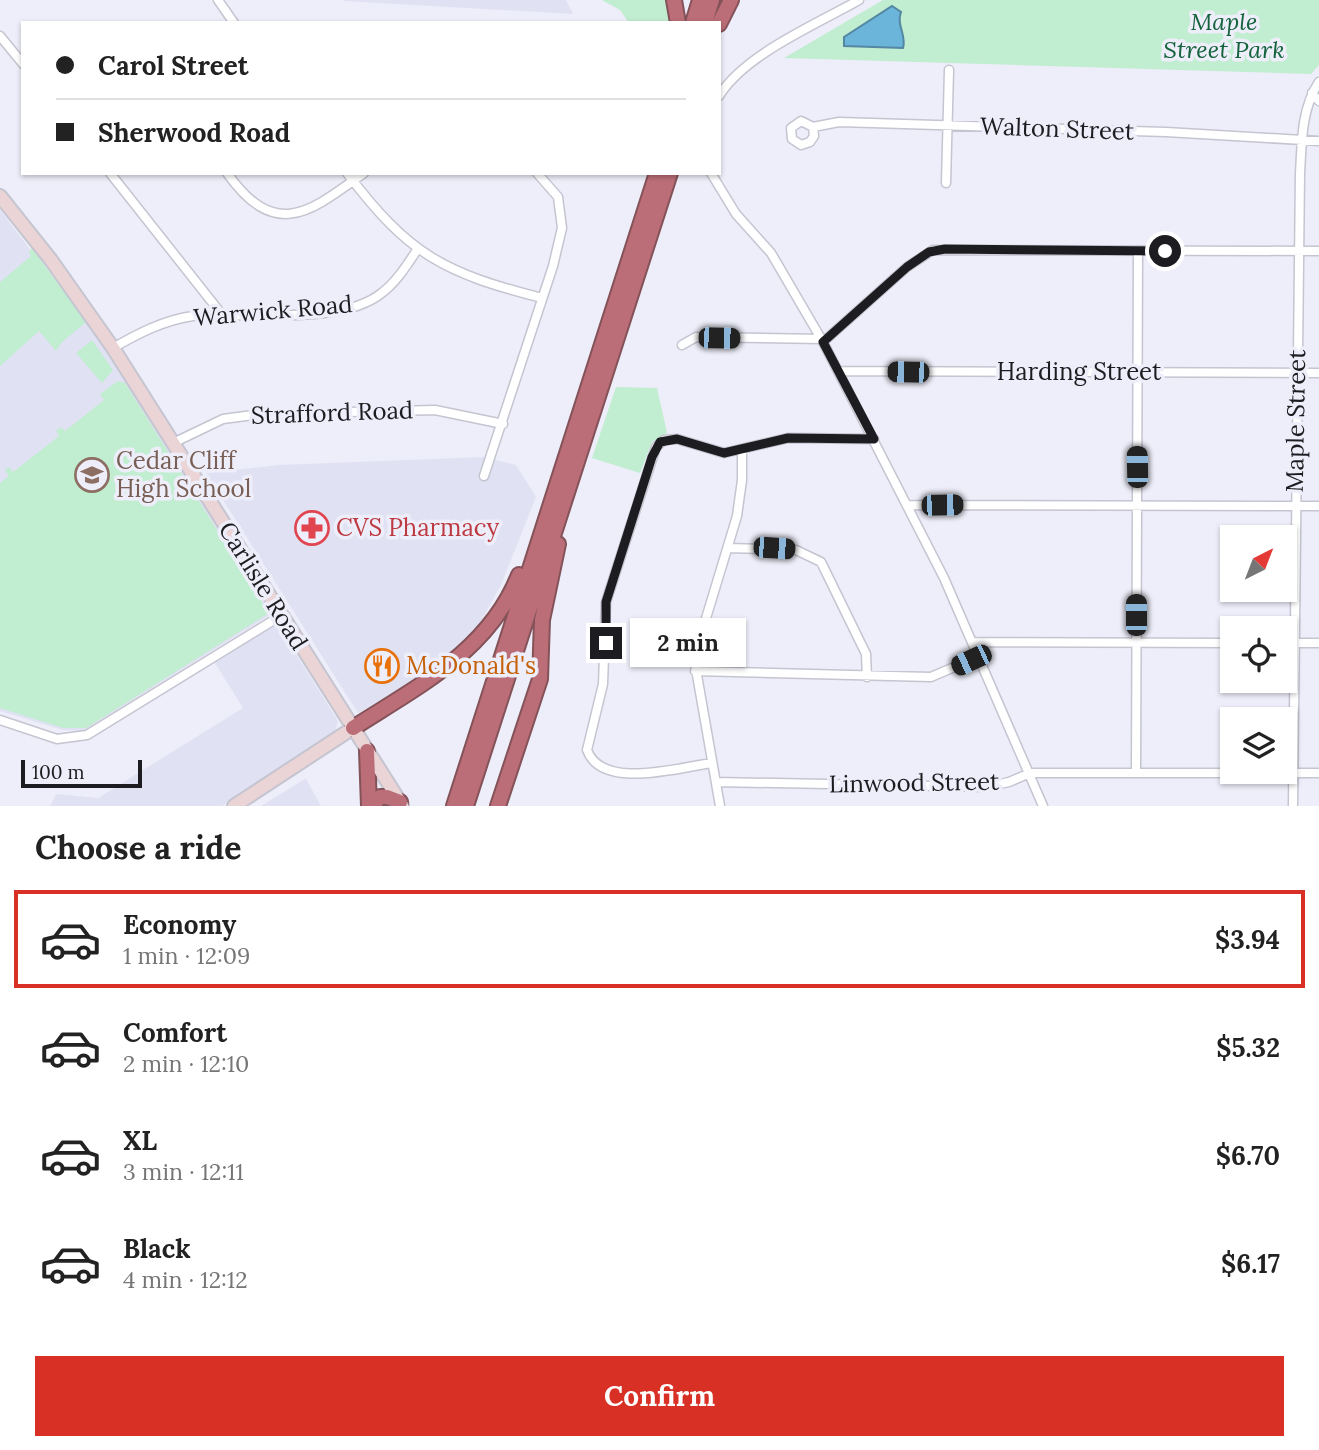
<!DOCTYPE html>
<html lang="en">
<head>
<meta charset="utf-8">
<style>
  :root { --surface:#fff; --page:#f2f2f2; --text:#222; --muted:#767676; --line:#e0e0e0; --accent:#d93025 }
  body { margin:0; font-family:Lora,serif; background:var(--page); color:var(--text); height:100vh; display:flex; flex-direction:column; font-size:26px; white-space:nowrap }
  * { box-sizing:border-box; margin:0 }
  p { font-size:23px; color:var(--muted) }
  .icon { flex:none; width:38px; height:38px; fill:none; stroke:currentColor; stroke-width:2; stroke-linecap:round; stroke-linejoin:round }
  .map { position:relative; height:806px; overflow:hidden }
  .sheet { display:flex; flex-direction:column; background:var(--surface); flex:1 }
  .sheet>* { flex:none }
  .hud { position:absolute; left:21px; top:21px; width:700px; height:154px; border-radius:0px; box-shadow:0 2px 5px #0004; display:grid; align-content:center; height:154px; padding:0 35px; background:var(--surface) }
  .needle { width:46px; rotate:42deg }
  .controls { position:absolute; left:1220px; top:525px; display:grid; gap:14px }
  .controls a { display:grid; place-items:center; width:77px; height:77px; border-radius:0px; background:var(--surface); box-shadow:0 2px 5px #0004; font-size:35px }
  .scale { position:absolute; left:21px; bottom:18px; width:121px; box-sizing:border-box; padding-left:7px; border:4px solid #1d1d21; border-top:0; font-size:19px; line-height:24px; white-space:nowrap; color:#1d1d21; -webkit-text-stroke:5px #edeef9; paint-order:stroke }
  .end { position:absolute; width:32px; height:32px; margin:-16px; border:9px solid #1d1d21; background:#fff; box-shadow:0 0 0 4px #fff }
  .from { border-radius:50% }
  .bubble { position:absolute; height:49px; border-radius:0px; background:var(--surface); box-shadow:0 2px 5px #0004; font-size:23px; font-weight:700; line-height:49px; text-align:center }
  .car { position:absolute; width:21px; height:42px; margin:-21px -10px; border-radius:9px; box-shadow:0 0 5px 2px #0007; background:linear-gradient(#222 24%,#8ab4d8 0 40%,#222 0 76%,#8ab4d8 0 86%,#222 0) }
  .hud b { display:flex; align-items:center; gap:24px; height:66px; font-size:26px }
  .hud b+b { border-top:2px solid var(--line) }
  .hud i { width:18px; height:18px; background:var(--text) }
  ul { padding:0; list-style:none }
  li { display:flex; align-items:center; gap:21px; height:98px; margin:0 14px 10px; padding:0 21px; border:4px solid transparent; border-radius:0px }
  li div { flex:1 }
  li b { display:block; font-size:26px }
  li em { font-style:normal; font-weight:700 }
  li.active { border-color:var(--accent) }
  li>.icon { width:63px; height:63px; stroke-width:1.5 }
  h2 { padding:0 35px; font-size:32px; line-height:84px }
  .primary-button { display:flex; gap:14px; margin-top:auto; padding:14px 35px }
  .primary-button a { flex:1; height:80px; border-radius:0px; background:var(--accent); color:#fff; font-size:28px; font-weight:700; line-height:80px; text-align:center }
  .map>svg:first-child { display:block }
  .built { fill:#e0e1f3 }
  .green { fill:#c1edd0 }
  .water { fill:#6bb4da; stroke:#5487a2; stroke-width:2 }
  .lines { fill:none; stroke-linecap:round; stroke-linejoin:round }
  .street-casing { stroke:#c4c5d0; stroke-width:11 }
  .secondary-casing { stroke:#c4c5d0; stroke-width:16 }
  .highway-casing { stroke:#845259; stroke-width:18 }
  .street { stroke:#fff; stroke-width:8 }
  .secondary { stroke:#ebd4d6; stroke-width:12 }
  .highway { stroke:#bb6e77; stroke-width:14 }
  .route { stroke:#1d1d21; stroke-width:9 }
  .labels { text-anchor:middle; stroke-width:7; stroke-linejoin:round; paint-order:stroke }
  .park-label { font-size:24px; font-style:italic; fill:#15633c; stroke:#edeef9 }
  .street-label { font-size:24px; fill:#1d1d21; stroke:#edeef9 }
  .education-label { font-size:24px; fill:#785e54; stroke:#edeef9; text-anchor:start }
  .health-label { font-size:24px; fill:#be3a42; stroke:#edeef9; text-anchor:start }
  .food-label { font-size:24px; fill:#c56008; stroke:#edeef9; text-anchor:start }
</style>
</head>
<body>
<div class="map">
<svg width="1319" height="806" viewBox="0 0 1319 806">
  <rect width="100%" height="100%" fill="#edeef9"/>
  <path class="built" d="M343,0h223l7,14 -229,-13z
    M0,210l97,127 176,276 -190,118 -20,-1 -63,-19z
    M483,457l33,8 20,32 -35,88 -29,52 -78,55 -36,21 -152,-240 73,-8z
    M275,625l4,2 59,94 -4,14 -112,71h-172l6,-12 42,4 145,-90 -28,-45z
    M306,779l15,27h-60l44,-27z"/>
  <path class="green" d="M602,0h64l4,23h-41l-9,-13z
    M883,0h436v65l-8,9 -527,-16z
    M32,248l54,74 -25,21 -5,8 -17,-20 -39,35v-84l31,-26 -2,-4z
    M92,340l21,30 -11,13 -26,-30z
    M118,381l7,2 144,230 -183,115h-23l-63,-20v-225l9,-7 -4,-6 4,-3 4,5 46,-36 -3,-5 5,-4 4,4 39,-31 -4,-6z
    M616,387l41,1 10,45 -15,9 -12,31 -48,-15z"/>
  <path class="water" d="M892,6l9,6c-5,13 6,24 2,36l-59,-2v-9z"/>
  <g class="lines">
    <g class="street-casing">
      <path id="street" d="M218,0l16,23
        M0,36l23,28
        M1312,93l7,8
        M719,96c26,-42 98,-72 140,-96
        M813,127l1,9 -4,6 -9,3 -9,-6 -1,-11 10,-7 12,6 26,-5 327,10 153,9
        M110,173l113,143
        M227,173c49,69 84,38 137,0
        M347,173c62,82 97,100 195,125
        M711,173l25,41 35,39 52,89 121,236 99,228
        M946,183l3,-113
        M823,342l84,-75 26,-17 386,1
        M682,345l14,-8 126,2
        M113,348c24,-14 51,-28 80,-32 52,-5 149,11 190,-24 14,-11 24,-27 34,-42
        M838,371l481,2
        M173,443l50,-24 38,-5 174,-4 68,14
        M484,476l69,-210 9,-38 -4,-31 -21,-24
        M908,505l411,1
        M728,548l68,2 25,12 45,92 1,23
        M973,642l259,1
        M1284,643h35
        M695,671l236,6 49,-21
        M0,720l57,19 30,-4 195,-120
        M712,763c-32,4 -110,28 -125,-13l16,-66 3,-82 50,-155 8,-7 13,-1 47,14 64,-15 86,1
        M1136,771l2,-520
        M716,782l270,5 23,-5 21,-9h289
        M720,806l-26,-148 43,-142 5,-36v-31
        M1293,806l7,-633c2,-31 1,-64 19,-91"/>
    </g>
    <g class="secondary-casing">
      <path id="secondary" d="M0,196l51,64 62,88 289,457
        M234,806l119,-78"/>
    </g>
    <g class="highway-casing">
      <path id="highway" d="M674,0l4,23
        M693,23l7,-23
        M705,23l7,-23
        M719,24l12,-24
        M353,728c65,-42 136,-77 166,-153
        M367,751l2,55
        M372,806l8,-9h7l13,5
        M454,806l203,-633
        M466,806l204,-633
        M498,806l42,-127 2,-59 16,-76"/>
    </g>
    <use href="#street" class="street"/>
    <use href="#secondary" class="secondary"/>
    <use href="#highway" class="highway"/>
  </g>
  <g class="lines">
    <path class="route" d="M606,643v-41l46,-145 8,-15 17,-3 47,14 64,-15 86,1 -51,-97 84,-75 22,-15 16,-3 220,2"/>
  </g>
  <defs>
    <g id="school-ring" transform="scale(1.75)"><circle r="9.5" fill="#edeef9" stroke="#8d6e63" stroke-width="1.5"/><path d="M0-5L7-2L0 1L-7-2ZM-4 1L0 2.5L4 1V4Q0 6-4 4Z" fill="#8d6e63"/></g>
    <g id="pharmacy-ring" transform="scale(1.75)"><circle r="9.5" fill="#edeef9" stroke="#e0444e" stroke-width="1.5"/><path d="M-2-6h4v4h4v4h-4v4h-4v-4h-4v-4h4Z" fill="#e0444e"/></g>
    <g id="restaurant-ring" transform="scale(1.75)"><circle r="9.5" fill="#edeef9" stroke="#e8710a" stroke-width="1.5"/><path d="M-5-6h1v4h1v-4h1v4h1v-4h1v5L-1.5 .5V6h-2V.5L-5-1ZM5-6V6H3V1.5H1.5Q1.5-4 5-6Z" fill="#e8710a"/></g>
  </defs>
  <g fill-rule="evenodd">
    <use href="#school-ring" x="92" y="475"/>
    <use href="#pharmacy-ring" x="312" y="528"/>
    <use href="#restaurant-ring" x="382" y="666"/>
  </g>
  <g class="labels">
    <g class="park-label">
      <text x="1224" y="30">Maple<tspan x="1224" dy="28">Street Park</tspan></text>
    </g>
    <g class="street-label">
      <text transform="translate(1057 129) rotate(2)" y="8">Walton Street</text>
      <text transform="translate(273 311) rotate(-5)" y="8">Warwick Road</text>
      <text x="1079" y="380">Harding Street</text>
      <text transform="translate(332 413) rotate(-2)" y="8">Strafford Road</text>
      <text transform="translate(1296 421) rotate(-89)" y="8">Maple Street</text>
      <text transform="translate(263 586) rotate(58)" y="8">Carlisle Road</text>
      <text transform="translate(914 783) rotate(-1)" y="8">Linwood Street</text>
    </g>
    <g class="education-label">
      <text x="116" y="469">Cedar Cliff<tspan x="116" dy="28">High School</tspan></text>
    </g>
    <g class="health-label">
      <text x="336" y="536">CVS Pharmacy</text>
    </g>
    <g class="food-label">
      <text x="406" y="674">McDonald's</text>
    </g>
  </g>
</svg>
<div class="controls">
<a><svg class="needle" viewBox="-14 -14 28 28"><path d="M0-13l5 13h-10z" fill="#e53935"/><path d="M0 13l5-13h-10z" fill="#767676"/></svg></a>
<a><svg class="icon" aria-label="locate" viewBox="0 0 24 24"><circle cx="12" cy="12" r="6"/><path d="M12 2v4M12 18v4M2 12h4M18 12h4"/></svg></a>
<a><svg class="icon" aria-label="layers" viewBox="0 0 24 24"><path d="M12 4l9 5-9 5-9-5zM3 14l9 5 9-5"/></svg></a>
</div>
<div class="scale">100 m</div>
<i class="end from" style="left:1165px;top:251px"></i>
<i class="end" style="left:606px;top:643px"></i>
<div class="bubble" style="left:630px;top:618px;width:116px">2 min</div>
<i class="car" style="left:719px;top:338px;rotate:91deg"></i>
<i class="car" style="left:908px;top:372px;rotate:271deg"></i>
<i class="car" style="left:1137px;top:467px;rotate:359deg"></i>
<i class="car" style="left:942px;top:505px;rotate:89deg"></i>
<i class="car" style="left:774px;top:548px;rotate:94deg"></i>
<i class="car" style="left:1136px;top:615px;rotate:0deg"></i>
<i class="car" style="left:971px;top:660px;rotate:245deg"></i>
<div class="hud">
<b><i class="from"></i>Carol Street</b>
<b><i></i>Sherwood Road</b>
</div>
</div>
<section class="sheet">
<h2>Choose a ride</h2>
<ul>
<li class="active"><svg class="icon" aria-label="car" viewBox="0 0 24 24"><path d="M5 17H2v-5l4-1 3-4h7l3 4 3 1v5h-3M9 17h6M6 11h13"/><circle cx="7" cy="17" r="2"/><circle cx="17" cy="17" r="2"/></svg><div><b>Economy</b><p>1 min · 12:09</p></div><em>$3.94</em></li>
<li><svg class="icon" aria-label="car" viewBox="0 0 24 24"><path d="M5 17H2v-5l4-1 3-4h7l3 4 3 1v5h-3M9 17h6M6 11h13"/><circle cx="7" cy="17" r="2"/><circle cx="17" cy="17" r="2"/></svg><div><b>Comfort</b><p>2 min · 12:10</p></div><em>$5.32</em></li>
<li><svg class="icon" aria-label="car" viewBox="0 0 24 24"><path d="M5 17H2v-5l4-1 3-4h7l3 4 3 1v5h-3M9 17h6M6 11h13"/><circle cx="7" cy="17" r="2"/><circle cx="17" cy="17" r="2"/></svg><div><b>XL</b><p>3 min · 12:11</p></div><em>$6.70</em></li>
<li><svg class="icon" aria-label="car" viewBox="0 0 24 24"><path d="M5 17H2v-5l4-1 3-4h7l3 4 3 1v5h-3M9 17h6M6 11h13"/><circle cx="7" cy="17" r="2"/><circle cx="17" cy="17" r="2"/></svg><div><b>Black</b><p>4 min · 12:12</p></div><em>$6.17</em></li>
</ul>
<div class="primary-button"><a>Confirm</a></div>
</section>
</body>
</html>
